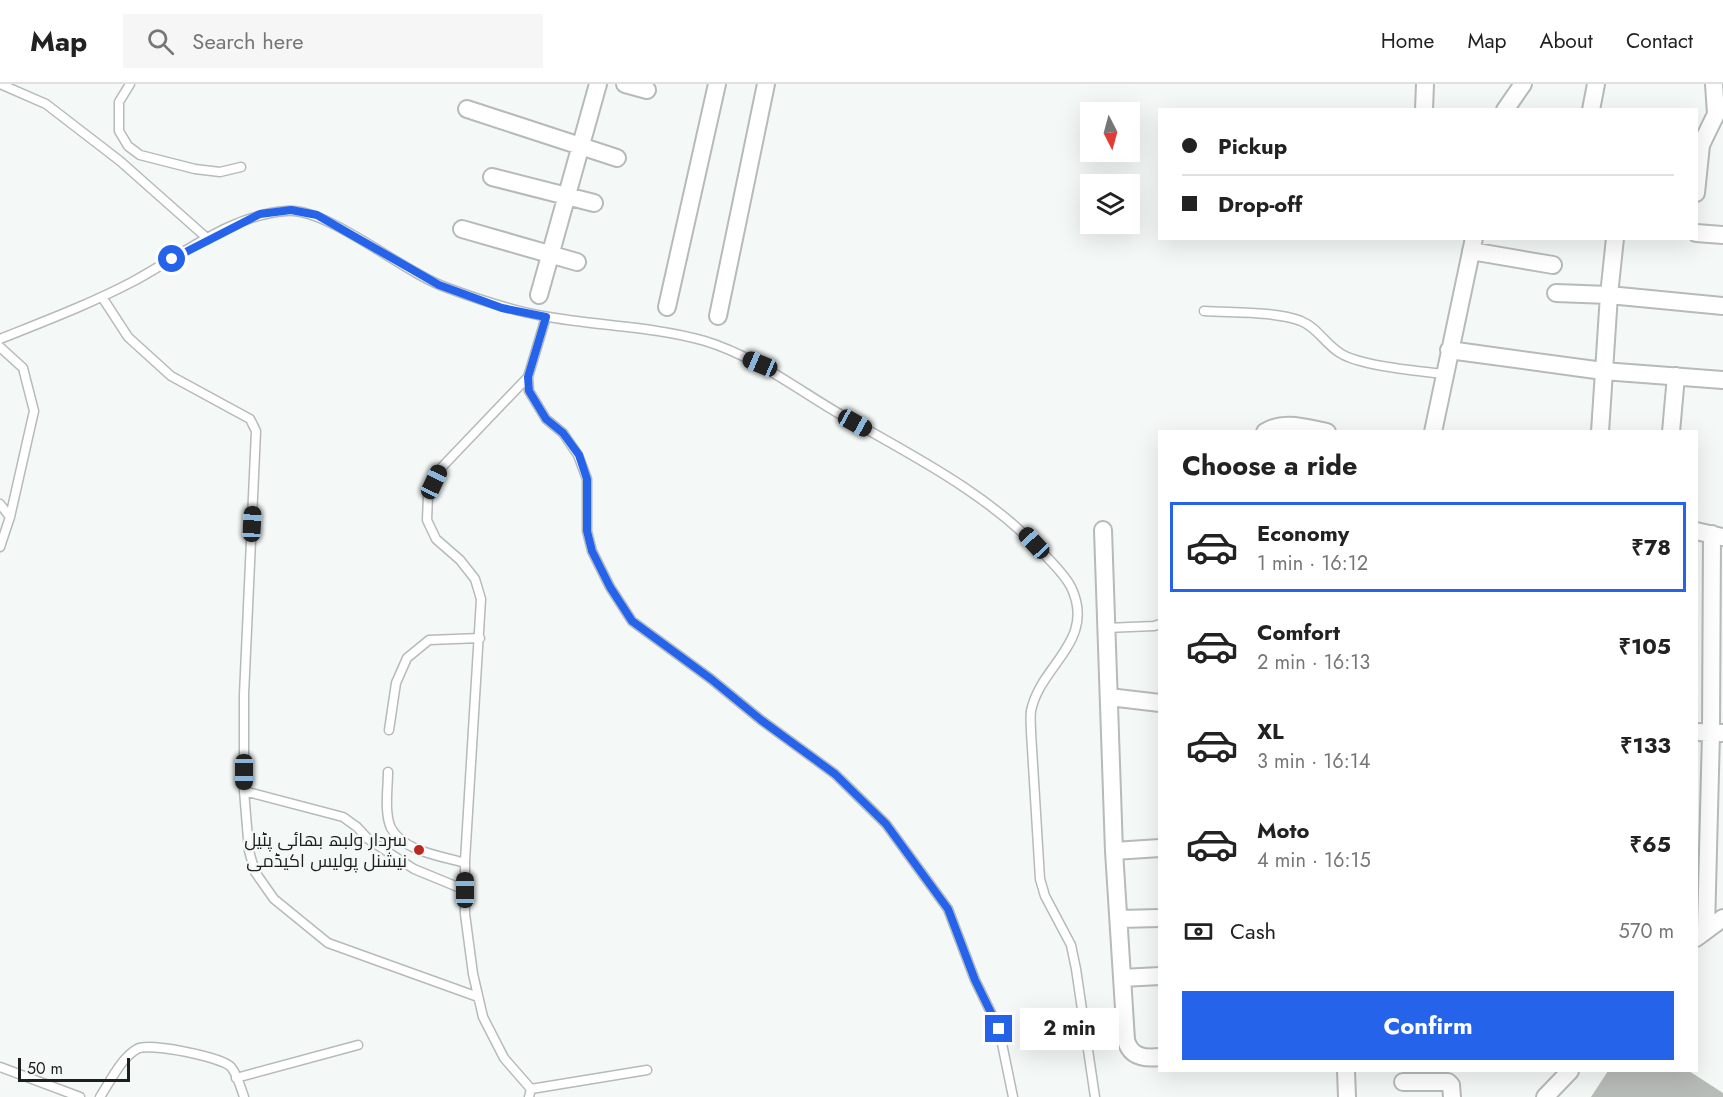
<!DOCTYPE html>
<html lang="en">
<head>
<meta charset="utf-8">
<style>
  :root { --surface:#fff; --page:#f6f6f6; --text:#222; --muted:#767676; --line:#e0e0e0; --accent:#2563eb }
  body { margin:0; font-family:Jost,Cairo,sans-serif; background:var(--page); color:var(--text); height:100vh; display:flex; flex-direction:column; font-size:22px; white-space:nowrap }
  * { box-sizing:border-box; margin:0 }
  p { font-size:20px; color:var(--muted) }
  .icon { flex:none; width:33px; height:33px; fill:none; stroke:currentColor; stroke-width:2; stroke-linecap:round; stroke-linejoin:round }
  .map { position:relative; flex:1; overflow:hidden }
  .details { position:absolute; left:1158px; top:346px; width:540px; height:642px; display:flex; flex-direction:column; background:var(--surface); border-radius:0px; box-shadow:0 6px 24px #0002 }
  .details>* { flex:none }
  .hud { position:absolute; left:1158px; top:24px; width:540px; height:132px; border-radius:0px; box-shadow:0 6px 24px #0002; display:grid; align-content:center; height:132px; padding:0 24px; background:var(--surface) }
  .needle { width:39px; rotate:174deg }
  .controls { position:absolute; left:1080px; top:18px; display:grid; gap:12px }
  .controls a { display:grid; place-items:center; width:60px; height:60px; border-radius:0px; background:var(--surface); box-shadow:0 6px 24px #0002; font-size:30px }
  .scale { position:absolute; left:18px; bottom:15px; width:112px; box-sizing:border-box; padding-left:6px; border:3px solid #1d1f1f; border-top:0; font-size:16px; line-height:21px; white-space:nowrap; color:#1d1f1f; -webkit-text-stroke:4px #f4f9f8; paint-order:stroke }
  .end { position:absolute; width:27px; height:27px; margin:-14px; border:8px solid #2563eb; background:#fff; box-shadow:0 0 0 3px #fff }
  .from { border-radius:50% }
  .bubble { position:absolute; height:42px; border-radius:0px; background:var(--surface); box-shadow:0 6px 24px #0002; font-size:20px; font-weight:700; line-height:42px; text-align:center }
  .car { position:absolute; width:18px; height:36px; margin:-18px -9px; border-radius:8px; box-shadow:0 0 4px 2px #0007; background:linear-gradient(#222 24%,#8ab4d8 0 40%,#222 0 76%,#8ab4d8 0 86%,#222 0) }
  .hud b { display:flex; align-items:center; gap:21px; height:57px; font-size:22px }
  .hud b+b { border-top:2px solid var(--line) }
  .hud i { width:15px; height:15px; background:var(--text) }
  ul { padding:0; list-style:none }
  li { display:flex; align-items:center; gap:18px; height:90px; margin:0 12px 9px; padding:0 12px; border:3px solid transparent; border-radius:0px }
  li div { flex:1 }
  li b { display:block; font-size:22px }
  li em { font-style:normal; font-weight:700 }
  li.active { border-color:var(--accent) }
  li>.icon { width:54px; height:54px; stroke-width:1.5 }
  h2 { padding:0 24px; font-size:27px; line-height:72px }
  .pay { display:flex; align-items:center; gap:15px; height:66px; padding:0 24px; font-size:22px }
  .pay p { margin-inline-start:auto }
  .primary-button { display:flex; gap:12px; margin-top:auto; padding:12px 24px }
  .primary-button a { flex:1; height:69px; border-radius:0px; background:var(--accent); color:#fff; font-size:24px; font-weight:700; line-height:69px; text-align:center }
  header { display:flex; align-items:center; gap:36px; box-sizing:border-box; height:84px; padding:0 30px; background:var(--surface); border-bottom:2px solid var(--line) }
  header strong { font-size:28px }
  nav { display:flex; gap:33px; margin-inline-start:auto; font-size:21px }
  .search { width:420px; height:54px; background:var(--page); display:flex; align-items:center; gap:15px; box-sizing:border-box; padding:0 21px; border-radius:0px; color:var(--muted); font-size:22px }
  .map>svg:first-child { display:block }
  .building { fill:#b8bcb9 }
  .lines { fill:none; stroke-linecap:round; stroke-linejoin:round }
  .lane-casing { stroke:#b5baba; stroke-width:11 }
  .street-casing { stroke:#b5baba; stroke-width:20 }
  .lane { stroke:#fff; stroke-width:8 }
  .street { stroke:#fff; stroke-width:16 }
  .route { stroke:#2563eb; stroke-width:8 }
  .poi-dot { fill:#b82a1f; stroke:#f4f9f8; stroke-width:2 }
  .labels { text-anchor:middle; stroke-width:5; stroke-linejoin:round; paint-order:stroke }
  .poi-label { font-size:18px; fill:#1d1f1f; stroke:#f4f9f8; text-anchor:end }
</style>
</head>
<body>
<header>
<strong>Map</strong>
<div class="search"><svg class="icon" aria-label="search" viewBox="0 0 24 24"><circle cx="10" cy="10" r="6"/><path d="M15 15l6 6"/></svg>Search here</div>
<nav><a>Home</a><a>Map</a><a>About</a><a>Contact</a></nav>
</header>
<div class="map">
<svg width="1723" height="1013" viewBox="0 0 1723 1013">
  <rect width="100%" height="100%" fill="#f4f9f8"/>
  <path class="building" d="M1608,987h81l34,22v4h-132z"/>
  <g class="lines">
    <g class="lane-casing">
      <path id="lane" d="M0,0l46,20 74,57 88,78
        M130,0l-11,18v29l9,15 12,9 55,14 25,3 21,-5
        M102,213l26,40 43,39 79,43 6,12 -12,264v96l5,60 6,21 19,27 54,44 150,54
        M1204,227c29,2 70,0 97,10 17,7 24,23 39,32 20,13 78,18 104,21
        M546,233l-18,60 1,14 17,28 17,14 15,22 9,24v52l5,20 18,36 22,34 79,58 50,41 74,54 51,50 62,85 27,71 24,49 14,68
        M0,255c45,-18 90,-35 132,-57 49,-26 98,-67 154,-71 41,-4 115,60 159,76 32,12 64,23 98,29 54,10 109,10 162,25 49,15 89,46 133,72 73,42 149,79 207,142 9,10 20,20 26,32 26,54 -31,78 -40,124 -1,7 0,15 0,21l9,147 5,17 26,49 5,24 19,128
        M0,263l23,21 11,43 -24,106 -10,30
        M528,293l-87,91 -13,28 -1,24 9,19 24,21 15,19 6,20 -16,262v53l8,60 10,43 21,41 27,31
        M0,420l10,13
        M1106,544l48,-2 6,-2
        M389,646l7,-47 11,-25 22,-18 51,-2
        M388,688c0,16 -4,41 3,56 13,24 51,28 74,35
        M244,707l99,26 14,10 11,12 46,30 51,21
        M0,983l80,30
        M236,994l122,-33
        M100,1013c10,-15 21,-39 37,-48 11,-7 85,8 94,18 6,7 10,21 13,30
        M529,1013l2,-8 116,-19"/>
    </g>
    <g class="street-casing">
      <path id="street" d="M625,0l22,6
        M467,25l150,49
        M1424,26l1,-26
        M1505,26l18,-26
        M1591,26l5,-26
        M492,93l102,26
        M1696,109l5,-48 15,-31 -2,-30
        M462,145l115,33
        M1696,149l27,2
        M1471,167l82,14
        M1556,209l53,2 114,11
        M539,211l59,-211
        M667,223l50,-223
        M718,232l48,-232
        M1449,266l154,21 120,9
        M1265,348c19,-12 41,-4 62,0
        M1433,348l41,-194
        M1600,348l9,-137 6,-57
        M1671,348l5,-56
        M1103,446l11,321 12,189c4,16 17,19 34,17
        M1696,447l26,6
        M1109,613l51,6
        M1696,648l27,1
        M1114,767l46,-3
        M1119,835l41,-1
        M1706,845l5,-196 1,-199
        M1696,854l27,-20
        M1122,894l38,-2
        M1346,987l1,26
        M1403,998h45l3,3 1,12
        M1545,1013l25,-26"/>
    </g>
    <use href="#lane" class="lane"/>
    <use href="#street" class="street"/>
  </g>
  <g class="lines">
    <path class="route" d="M172,175l88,-45 31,-4 26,5 122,70 63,23 44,9 -18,60 1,14 17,28 17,14 16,22 8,24v52l5,20 18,36 22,34 79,58 50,41 74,54 51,50 62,85 27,71 24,49"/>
  </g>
  <circle class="poi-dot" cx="419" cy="766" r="6"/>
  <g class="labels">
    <g class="poi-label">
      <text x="407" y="762">سردار ولبھ بھائی پٹیل<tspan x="407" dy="21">نیشنل پولیس اکیڈمی</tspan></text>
    </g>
  </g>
</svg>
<div class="controls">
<a><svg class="needle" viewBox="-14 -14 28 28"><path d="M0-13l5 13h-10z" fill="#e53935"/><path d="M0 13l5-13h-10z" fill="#767676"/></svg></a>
<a><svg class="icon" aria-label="layers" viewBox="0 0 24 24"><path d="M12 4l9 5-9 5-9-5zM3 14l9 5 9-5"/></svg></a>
</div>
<div class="scale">50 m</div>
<i class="end from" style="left:172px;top:175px"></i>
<i class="end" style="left:999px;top:945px"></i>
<div class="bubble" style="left:1020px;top:924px;width:99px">2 min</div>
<i class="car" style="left:760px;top:280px;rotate:293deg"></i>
<i class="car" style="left:855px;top:339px;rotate:119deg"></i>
<i class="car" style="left:434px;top:398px;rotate:25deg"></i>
<i class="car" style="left:252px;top:440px;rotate:3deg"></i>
<i class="car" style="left:1034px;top:459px;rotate:317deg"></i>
<i class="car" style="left:244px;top:688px;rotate:180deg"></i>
<i class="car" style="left:465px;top:806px;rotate:0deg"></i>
<div class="hud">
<b><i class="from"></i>Pickup</b>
<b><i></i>Drop-off</b>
</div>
<section class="details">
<h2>Choose a ride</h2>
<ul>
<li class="active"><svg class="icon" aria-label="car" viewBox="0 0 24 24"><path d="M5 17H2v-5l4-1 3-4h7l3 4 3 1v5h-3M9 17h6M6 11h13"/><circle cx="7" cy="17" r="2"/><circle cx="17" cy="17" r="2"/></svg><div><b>Economy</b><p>1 min · 16:12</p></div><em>₹78</em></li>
<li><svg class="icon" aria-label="car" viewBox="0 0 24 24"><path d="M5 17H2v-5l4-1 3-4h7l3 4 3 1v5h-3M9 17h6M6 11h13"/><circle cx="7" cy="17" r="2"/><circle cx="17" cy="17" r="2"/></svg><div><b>Comfort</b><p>2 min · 16:13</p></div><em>₹105</em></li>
<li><svg class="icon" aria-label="car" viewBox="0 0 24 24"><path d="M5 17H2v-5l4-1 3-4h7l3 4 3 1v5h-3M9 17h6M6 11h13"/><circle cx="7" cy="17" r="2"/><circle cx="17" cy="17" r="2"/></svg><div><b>XL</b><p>3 min · 16:14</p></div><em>₹133</em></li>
<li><svg class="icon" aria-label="car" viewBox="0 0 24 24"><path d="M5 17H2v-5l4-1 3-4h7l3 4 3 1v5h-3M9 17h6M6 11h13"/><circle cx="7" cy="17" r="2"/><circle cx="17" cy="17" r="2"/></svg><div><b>Moto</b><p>4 min · 16:15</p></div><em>₹65</em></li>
</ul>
<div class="pay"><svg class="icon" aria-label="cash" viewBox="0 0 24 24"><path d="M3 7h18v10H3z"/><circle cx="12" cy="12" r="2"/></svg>Cash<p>570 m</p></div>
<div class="primary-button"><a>Confirm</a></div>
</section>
</div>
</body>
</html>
